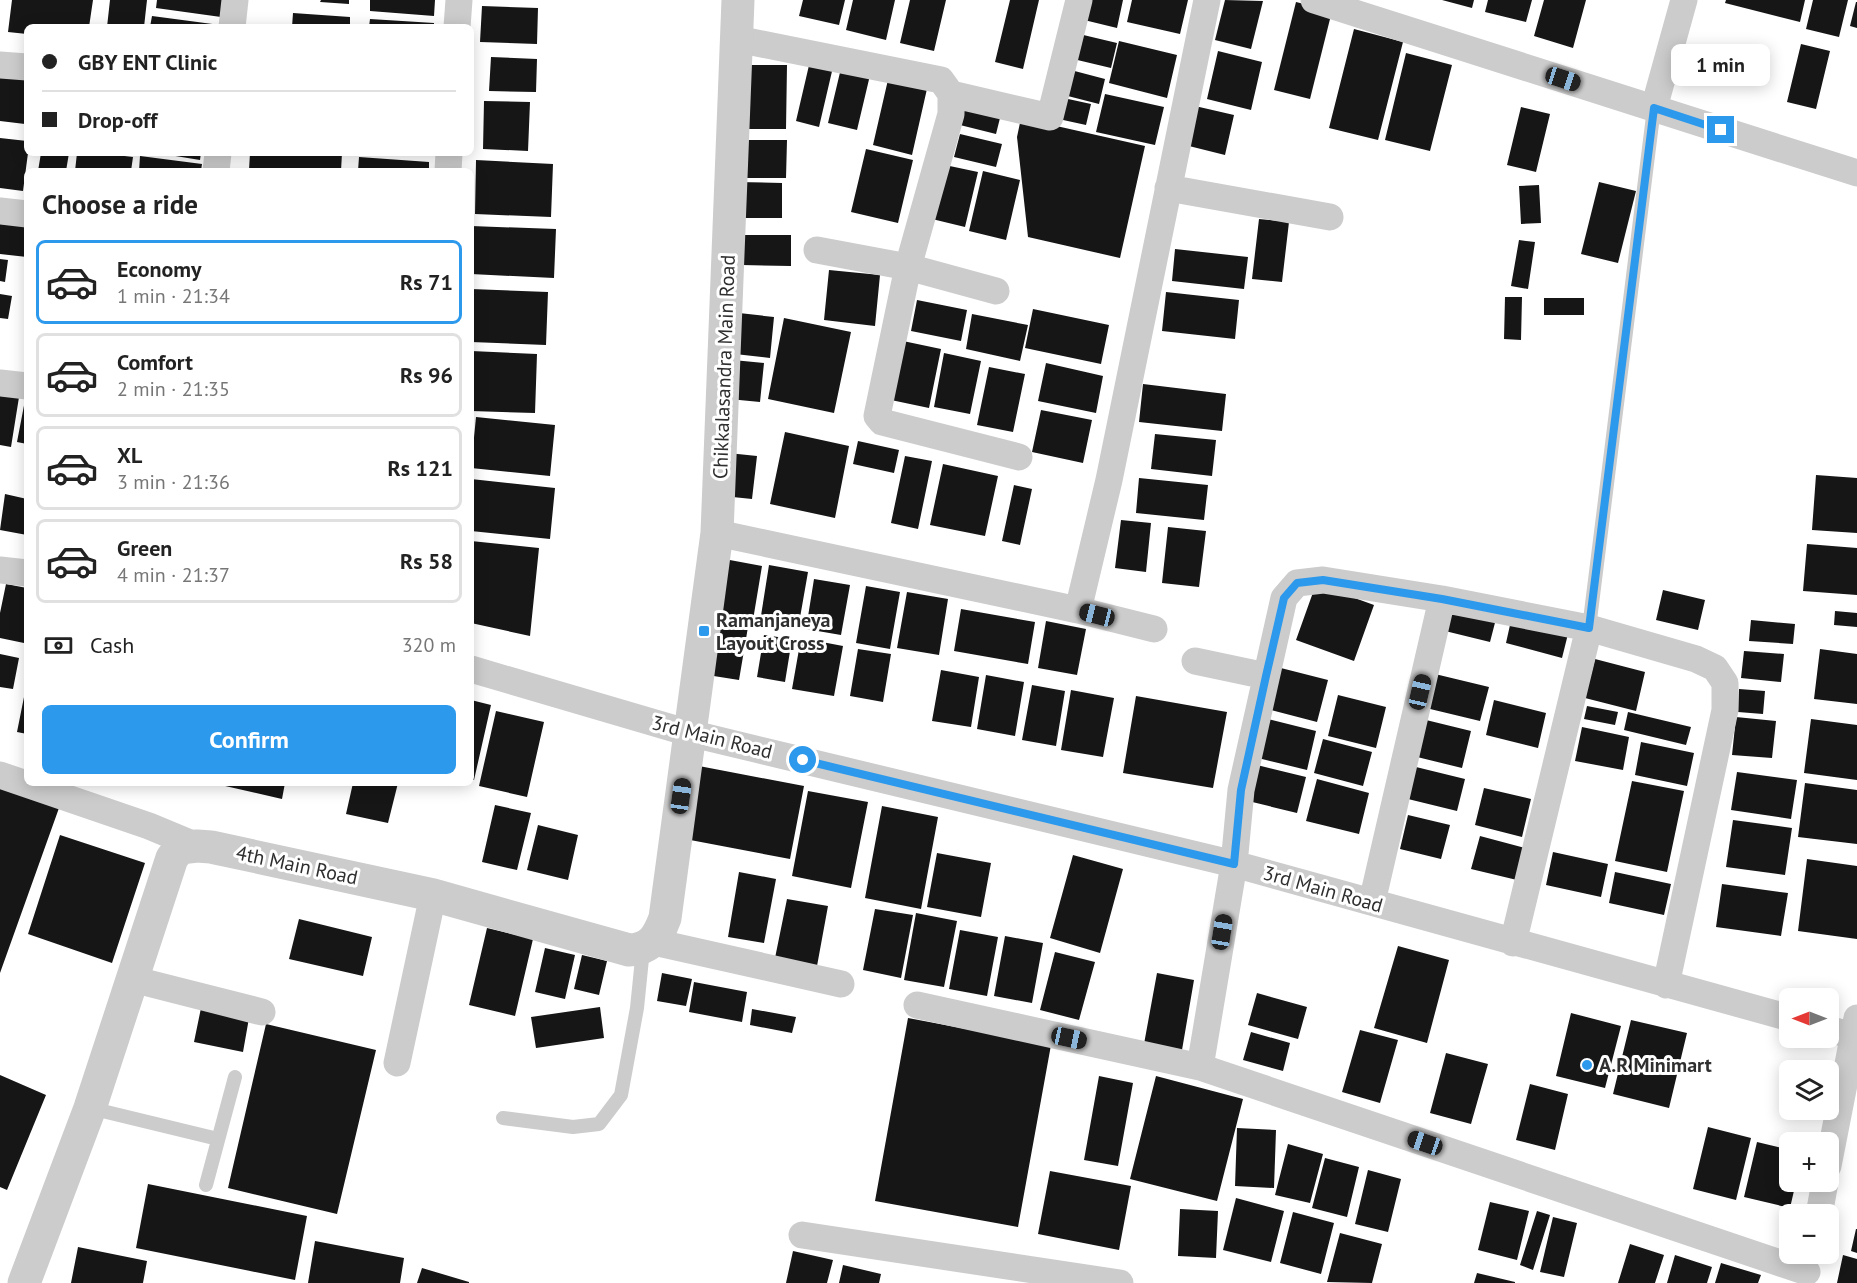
<!DOCTYPE html>
<html lang="en">
<head>
<meta charset="utf-8">
<style>
  :root { --surface:#fff; --page:#f6f6f6; --text:#222; --muted:#767676; --line:#e0e0e0; --accent:#2c99ec }
  body { margin:0; font-family:"PT Sans",sans-serif; background:var(--page); color:var(--text); height:100vh; display:flex; flex-direction:column; font-size:22px; white-space:nowrap }
  * { box-sizing:border-box; margin:0 }
  p { font-size:20px; color:var(--muted) }
  .icon { flex:none; width:33px; height:33px; fill:none; stroke:currentColor; stroke-width:2; stroke-linecap:round; stroke-linejoin:round }
  .map { position:relative; flex:1; overflow:hidden }
  .sheet { position:absolute; left:24px; top:168px; width:450px; height:618px; display:flex; flex-direction:column; background:var(--surface); border-radius:9px; box-shadow:0 3px 15px #0003 }
  .sheet>* { flex:none }
  .hud { position:absolute; left:24px; top:24px; width:450px; height:132px; border-radius:9px; box-shadow:0 3px 15px #0003; display:grid; align-content:center; height:132px; padding:0 18px; background:var(--surface) }
  .needle { width:39px; rotate:270deg }
  .buttons { position:absolute; left:1779px; top:988px; display:grid; gap:12px }
  .buttons a { display:grid; place-items:center; width:60px; height:60px; border-radius:9px; background:var(--surface); box-shadow:0 3px 15px #0003; font-size:30px }
  .end { position:absolute; width:27px; height:27px; margin:-14px; border:8px solid #2c99ec; background:#fff; box-shadow:0 0 0 3px #fff }
  .from { border-radius:50% }
  .bubble { position:absolute; height:42px; border-radius:9px; background:var(--surface); box-shadow:0 3px 15px #0003; font-size:20px; font-weight:700; line-height:42px; text-align:center }
  .car { position:absolute; width:18px; height:36px; margin:-18px -9px; border-radius:8px; box-shadow:0 0 4px 2px #0007; background:linear-gradient(#222 24%,#8ab4d8 0 40%,#222 0 76%,#8ab4d8 0 86%,#222 0) }
  .hud b { display:flex; align-items:center; gap:21px; height:57px; font-size:22px }
  .hud b+b { border-top:2px solid var(--line) }
  .hud i { width:15px; height:15px; background:var(--text) }
  ul { padding:0; list-style:none }
  li { display:flex; align-items:center; gap:18px; height:84px; margin:0 12px 9px; padding:0 6px; border:3px solid var(--line); border-radius:9px }
  li div { flex:1 }
  li b { display:block; font-size:22px }
  li em { font-style:normal; font-weight:700 }
  li.selected { border-color:var(--accent) }
  li>.icon { width:54px; height:54px; stroke-width:1.5 }
  h2 { padding:0 18px; font-size:27px; line-height:72px }
  .pay { display:flex; align-items:center; gap:15px; height:66px; padding:0 18px; font-size:22px }
  .pay p { margin-inline-start:auto }
  .cta { display:flex; gap:12px; margin-top:auto; padding:12px 18px }
  .cta a { flex:1; height:69px; border-radius:9px; background:var(--accent); color:#fff; font-size:24px; font-weight:700; line-height:69px; text-align:center }
  .map>svg:first-child { display:block }
  .building { fill:#161616 }
  .lines { fill:none; stroke-linecap:round; stroke-linejoin:round }
  .service { stroke:#ccc; stroke-width:14 }
  .minor { stroke:#ccc; stroke-width:27 }
  .tertiary { stroke:#ccc; stroke-width:33 }
  .route { stroke:#2c99ec; stroke-width:8 }
  .poi-dot { fill:#2c99ec; stroke:#fff; stroke-width:2 }
  .labels { text-anchor:middle; stroke-width:6; stroke-linejoin:round; paint-order:stroke }
  .street-label { font-size:20px; fill:#2f2f2f; stroke:#fff }
  .poi-label { font-size:20px; font-weight:bold; fill:#2f2f2f; stroke:#fff; text-anchor:start }
</style>
</head>
<body>
<div class="map">
<svg width="1857" height="1283" viewBox="0 0 1857 1283">
  <rect width="100%" height="100%" fill="#fff"/>
  <path class="building" d="M12,0h81l-4,27h-62v7l-19,-2z
    M110,0h37l-3,27h-37z
    M157,0h67l-3,17 -65,-9z
    M321,0h28v4l-29,-2z
    M370,0h65l-1,16 -64,-5z
    M803,0h42l-6,25 -40,-9z
    M853,0h42l-9,40 -40,-10z
    M910,0h36l-12,51 -34,-8z
    M1010,0h29l-16,69 -28,-7z
    M1085,0h38l-6,28 -37,-9z
    M1132,0h56l-8,34 -53,-12z
    M1225,0l38,1 -12,48 -36,-9z
    M1442,0h32l-2,8z
    M1488,0h44l-6,22 -41,-10z
    M1544,0h42l-13,48 -39,-12z
    M1726,0h79l-5,22 -75,-19z
    M1813,0h35l-9,37 -33,-8z
    M1296,2l36,9 -22,88 -36,-9z
    M1856,2h1v26l-7,-2z
    M482,6l56,2 -1,36 -57,-2z
    M293,13l57,4v10h-58z
    M152,16l68,9v2h-70z
    M370,19l64,4v4h-65z
    M1354,29l49,13 -25,98 -49,-12z
    M1075,33l42,10 -6,25 -42,-10z
    M1119,41l58,14 -10,43 -58,-15z
    M1801,44l29,7 -14,58 -29,-7z
    M1218,51l44,11 -11,48 -44,-11z
    M1406,53l46,12 -22,86 -45,-11z
    M491,57l46,2 -1,33 -47,-1z
    M1683,60l17,4 -4,18 -18,-5z
    M810,61l23,6 -14,60 -23,-6z
    M842,64l29,7 -14,59 -29,-7z
    M743,65h44l-1,64h-44z
    M0,69l27,3 -2,52 -25,-3z
    M1067,69l38,10 -6,25 -39,-10z
    M890,71l39,9 -17,75 -39,-10z
    M1105,94l59,13 -9,38 -59,-13z
    M1059,97l32,7 -5,21 -32,-7z
    M484,101l46,1 -2,49 -45,-2z
    M965,105l36,9 -5,20 -36,-9z
    M1195,106l39,9 -9,40 -40,-10z
    M1521,107l29,7 -14,58 -29,-7z
    M1021,118l124,28 -25,112 -92,-21 -11,-100z
    M960,134l42,10 -6,23 -42,-10z
    M0,138l27,3 1,12 -5,38 -23,-3z
    M737,140h50l-1,38h-50z
    M866,149l47,11 -15,63 -47,-11z
    M41,153h28l-3,18h-28z
    M77,153h22l34,4 -2,14h-56z
    M157,153h44l-1,7z
    M250,153h92l-1,18 -92,-1z
    M140,156l62,8 -1,7h-62z
    M359,157l70,5v9h-71z
    M476,160l77,4 -2,53 -76,-3z
    M945,165l33,7 -13,55 -33,-8z
    M983,171l37,9 -14,60 -37,-9z
    M737,182l45,1v35h-46z
    M1599,182l37,9 -18,72 -37,-9z
    M1539,185l2,38 -20,1 -2,-38z
    M1259,219l30,3 -7,60 -30,-3z
    M0,221l27,3v33l-27,-3z
    M471,226l85,3 -2,49 -83,-4z
    M742,235h49v31l-49,-1z
    M1519,240l16,2 -7,47 -17,-3z
    M1175,249l73,8 -4,32 -72,-8z
    M0,259l8,1 -3,22 -5,-1z
    M829,270l51,5 -5,51 -51,-6z
    M471,289l77,3 -2,53 -75,-3z
    M1166,292l73,8 -4,39 -73,-8z
    M0,294l12,2 -4,23 -8,-1z
    M1505,297h17l-1,43 -17,-1z
    M1544,298h40v17h-40z
    M917,300l50,10 -6,31 -50,-10z
    M1033,309l76,16 -8,39 -76,-16z
    M739,313l35,4 -4,41 -35,-4z
    M972,314l56,11 -8,36 -54,-12z
    M784,318l67,14 -17,81 -66,-14z
    M903,341l38,8 -12,59 -38,-8z
    M471,351l66,3 -2,59 -64,-2z
    M944,353l37,8 -11,53 -36,-7z
    M733,360l31,3 -4,39 -31,-3z
    M1046,363l57,13 -7,37 -58,-12z
    M989,367l36,7 -12,58 -36,-7z
    M1143,384l83,10 -4,37 -83,-9z
    M0,388l20,3 -9,56 -11,-2z
    M26,395h1v49l-10,-2z
    M1041,410l51,10 -9,43 -51,-11z
    M476,417l79,8 -5,51 -79,-8z
    M785,432l64,14 -14,72 -65,-14z
    M1155,434l61,6 -4,36 -61,-7z
    M858,441l41,9 -5,23 -41,-9z
    M728,453l29,3 -5,43 -29,-3z
    M905,456l27,5 -14,68 -27,-6z
    M943,464l55,12 -13,60 -55,-11z
    M1816,475l41,3v55l-45,-3z
    M1139,478l69,7 -4,35 -68,-7z
    M471,479l84,9 -5,51 -79,-8z
    M1014,485l18,4 -12,56 -18,-4z
    M5,494l22,5v36l-27,-5z
    M1121,520l30,3 -5,49 -31,-4z
    M1168,527l38,4 -7,56 -37,-4z
    M471,541l68,7 -9,88 -59,-13z
    M1807,544l50,4v47l-54,-4z
    M719,558l43,8 -9,54 -44,-7z
    M769,565l39,7 -10,57 -38,-7z
    M814,579l36,6 -9,50 -35,-6z
    M6,584l21,4v42l-3,13 -24,-5v-25z
    M1316,584l58,21 -20,56 -58,-21z
    M866,586l34,6 -10,57 -34,-6z
    M1663,590l42,10 -7,30 -42,-10z
    M907,592l41,7 -9,56 -42,-7z
    M1448,603l49,12 -7,27 -49,-12z
    M961,609l74,13 -7,42 -74,-13z
    M1835,611l22,2v14l-23,-2z
    M1512,616l57,14 -7,28 -56,-15z
    M710,620l38,7 -9,53 -38,-6z
    M1751,620l44,4 -2,20 -44,-3z
    M1046,621l40,8 -9,46 -39,-7z
    M764,635l28,4 -7,43 -28,-5z
    M801,638l42,8 -9,50 -42,-7z
    M858,649l33,5 -8,48 -33,-6z
    M1820,649l37,5v50l-43,-5z
    M1744,651l40,3 -3,28 -40,-4z
    M0,654l19,4 -6,31 -13,-2z
    M1595,659l50,13 -9,39 -51,-13z
    M1273,666l55,14 -11,42 -54,-14z
    M941,670l38,7 -8,50 -39,-6z
    M1435,674l54,13 -9,34 -54,-13z
    M986,675l38,7 -9,54 -38,-7z
    M1032,685l33,6 -9,55 -34,-6z
    M26,687l1,1v46l-10,-2z
    M1739,689l26,2 -2,23 -25,-2z
    M1071,690l43,8 -11,59 -42,-7z
    M1338,695l48,12 -10,41 -48,-12z
    M1136,696l91,16 -14,76 -90,-15z
    M471,700l20,5 -17,75h-3z
    M1494,700l52,13 -8,35 -52,-13z
    M1587,706l31,6 -3,13 -31,-6z
    M496,711l48,11 -17,75 -48,-11z
    M1628,712l63,15 -5,18 -62,-15z
    M1736,717l40,4 -4,37 -40,-3z
    M1268,719l48,12 -9,39 -49,-12z
    M1422,719l49,12 -9,37 -49,-12z
    M1811,719l46,6v55l-53,-7z
    M1582,727l47,10 -6,33 -48,-9z
    M1323,739l49,13 -9,34 -49,-13z
    M1641,742l53,11 -7,33 -52,-11z
    M1253,764l53,13 -9,36 -53,-13z
    M699,766l105,20 -14,73 -105,-20z
    M1416,767l49,12 -8,32 -49,-12z
    M1737,772l60,8 -6,39 -60,-9z
    M1317,779l52,14 -10,41 -53,-13z
    M1632,781l52,10 -17,81 -52,-11z
    M212,783h73l-3,16z
    M353,783h45l-10,40 -42,-9z
    M1805,783l52,7v54l-59,-7z
    M0,787l59,21 -59,165z
    M1484,788l47,11 -9,38 -47,-12z
    M808,791l60,11 -17,86 -59,-12z
    M495,805l36,8 -14,57 -35,-8z
    M882,806l56,11 -17,92 -56,-11z
    M1408,815l42,10 -9,34 -41,-10z
    M1733,820l59,8 -7,47 -59,-8z
    M538,825l40,10 -10,45 -41,-10z
    M60,835l85,28 -33,100 -84,-29z
    M1480,836l45,12 -8,32 -46,-11z
    M1553,852l55,12 -7,33 -55,-12z
    M937,853l54,10 -10,54 -54,-10z
    M1073,855l50,14 -23,84 -50,-15z
    M1807,859l50,7v73l-59,-8z
    M739,872l37,7 -12,64 -36,-6z
    M1615,872l56,12 -7,31 -55,-12z
    M1722,884l66,9 -7,43 -65,-9z
    M787,899l41,7 -11,60 -42,-8z
    M875,909l38,6 -12,63 -38,-8z
    M916,913l41,8 -13,66 -40,-7z
    M299,919l73,18 -9,39 -74,-17z
    M487,928l46,11 -18,77 -46,-11z
    M960,930l38,7 -11,59 -38,-7z
    M1005,936l38,7 -11,60 -38,-7z
    M1398,946l51,14 -22,83 -53,-15z
    M545,948l30,7 -10,44 -30,-7z
    M1055,952l40,10 -16,58 -39,-10z
    M582,955l25,6 -8,34 -25,-6z
    M662,973l30,6 -6,27 -29,-5z
    M1157,973l37,7 -12,70 -38,-6z
    M694,982l53,10 -5,30 -53,-10z
    M1257,993l50,14 -9,32 -50,-14z
    M600,1007l4,31 -68,10 -5,-31z
    M201,1008l48,10 -6,34 -49,-10z
    M752,1009l44,8 -4,16 -42,-8z
    M1571,1013l50,13 -16,62 -49,-12z
    M908,1018l143,27 -33,182 -143,-26z
    M1631,1020l56,13 -18,75 -56,-14z
    M266,1024l110,26 -39,164 -109,-26z
    M1360,1030l38,10 -18,63 -38,-11z
    M1251,1032l39,11 -7,28 -40,-11z
    M1446,1053l42,11 -17,60 -41,-11z
    M0,1075l46,20 -39,95 -7,-3z
    M1099,1076l34,7 -15,83 -34,-6z
    M1156,1076l87,23 -26,102 -87,-22z
    M1530,1084l38,10 -13,56 -39,-10z
    M1708,1127l43,11 -15,62 -43,-11z
    M1237,1128l39,2 -2,58 -39,-2z
    M1757,1142l33,8v32h6l-6,26 -46,-11z
    M1288,1144l35,10 -13,49 -35,-8z
    M1325,1158l34,9 -12,50 -35,-9z
    M1368,1170l33,9 -13,53 -33,-8z
    M1050,1171l81,15 -12,64 -81,-16z
    M148,1184l159,32 -12,64 -159,-32z
    M1236,1198l48,13 -13,51 -48,-12z
    M1490,1202l39,9 -12,49 -39,-10z
    M1180,1209l38,2 -2,47 -38,-2z
    M1537,1211l13,4 -17,55 -13,-5z
    M1293,1212l41,11 -13,51 -41,-11z
    M1553,1217l24,6 -13,54 -24,-5z
    M1856,1229h1v24l-6,-2z
    M1340,1233l42,11 -10,39 -45,-1z
    M315,1241l89,17 -4,25h-92z
    M1630,1244l34,11 -9,28h-37z
    M78,1247l69,14 -4,22h-72z
    M793,1251l40,9 -6,23h-41z
    M1675,1255l37,12 -5,16h-40z
    M1843,1255l14,4v24h-20z
    M1721,1263l40,12 -3,8h-43z
    M843,1265l38,9 -2,9h-40z
    M422,1268l47,14v1h-52z
    M1477,1273l38,9v1h-41z"/>
  <g class="lines">
    <path class="service" d="M1589,628l65,-520
      M90,1108l128,31
      M503,1118l70,9 26,-3 22,-29 16,-87 6,-59
      M206,1185l29,-108"/>
    <path class="minor" d="M1314,0l543,173
      M232,27l3,-27
      M457,27l2,-27
      M737,39l204,41 10,14v20l-43,153 -31,149 5,6 137,35
      M0,65l27,2
      M951,94l99,23 29,-117
      M1654,108l30,-108
      M216,171l2,-18
      M448,171l1,-18
      M1168,188l162,29
      M0,211l27,3
      M817,250l91,17 88,24
      M0,383l27,3
      M717,533l361,77 31,-130 98,-480
      M0,570l27,3
      M1078,610l76,19
      M1195,661l71,15
      M471,669l218,64 545,131 556,154
      M0,775l149,51 48,20
      M1372,902l70,-303
      M654,942l187,42
      M1513,943l76,-315
      M132,979l130,33
      M1666,985l59,-275v-27l-10,-15 -19,-9 -107,-31 -147,-29 -119,-19 -26,3 -13,15 -43,192 -7,74 -34,203 607,205
      M917,1005l283,62
      M1828,1029l29,8
      M397,1063l36,-168
      M1828,1166l29,-148
      M1819,1215l6,-33
      M802,1235l318,48"/>
    <path class="tertiary" d="M24,1283l66,-175 82,-250 8,-10 17,-2 14,1 222,48 196,55c22,-1 29,-13 36,-32l52,-385 21,-533"/>
  </g>
  <g class="lines">
    <path class="route" d="M803,760l431,104 7,-74 25,-114 18,-78 13,-15 26,-3 119,19 147,29 65,-520 67,22"/>
  </g>
  <g class="poi-dot">
    <rect x="698" y="625" width="12" height="12" rx="3"/>
    <circle cx="1587" cy="1065" r="6"/>
  </g>
  <g class="labels">
    <g class="street-label">
      <text transform="translate(724 367) rotate(-88)" y="7">Chikkalasandra Main Road</text>
      <text transform="translate(712 737) rotate(14)" y="7">3rd Main Road</text>
      <text transform="translate(297 865) rotate(12)" y="7">4th Main Road</text>
      <text transform="translate(1323 889) rotate(16)" y="7">3rd Main Road</text>
    </g>
    <g class="poi-label">
      <text x="716" y="627">Ramanjaneya<tspan x="716" dy="23">Layout Cross</tspan></text>
      <text x="1599" y="1072">A.R Minimart</text>
    </g>
  </g>
</svg>
<div class="buttons">
<a><svg class="needle" viewBox="-14 -14 28 28"><path d="M0-13l5 13h-10z" fill="#e53935"/><path d="M0 13l5-13h-10z" fill="#767676"/></svg></a>
<a><svg class="icon" aria-label="layers" viewBox="0 0 24 24"><path d="M12 4l9 5-9 5-9-5zM3 14l9 5 9-5"/></svg></a>
<a>+</a>
<a>−</a>
</div>
<i class="end from" style="left:803px;top:760px"></i>
<i class="end" style="left:1721px;top:130px"></i>
<div class="bubble" style="left:1671px;top:44px;width:99px">1 min</div>
<i class="car" style="left:1563px;top:79px;rotate:108deg"></i>
<i class="car" style="left:1097px;top:615px;rotate:284deg"></i>
<i class="car" style="left:1420px;top:692px;rotate:13deg"></i>
<i class="car" style="left:681px;top:796px;rotate:8deg"></i>
<i class="car" style="left:1222px;top:932px;rotate:9deg"></i>
<i class="car" style="left:1069px;top:1038px;rotate:102deg"></i>
<i class="car" style="left:1425px;top:1143px;rotate:289deg"></i>
<div class="hud">
<b><i class="from"></i>GBY ENT Clinic</b>
<b><i></i>Drop-off</b>
</div>
<section class="sheet">
<h2>Choose a ride</h2>
<ul>
<li class="selected"><svg class="icon" aria-label="car" viewBox="0 0 24 24"><path d="M5 17H2v-5l4-1 3-4h7l3 4 3 1v5h-3M9 17h6M6 11h13"/><circle cx="7" cy="17" r="2"/><circle cx="17" cy="17" r="2"/></svg><div><b>Economy</b><p>1 min · 21:34</p></div><em>Rs 71</em></li>
<li><svg class="icon" aria-label="car" viewBox="0 0 24 24"><path d="M5 17H2v-5l4-1 3-4h7l3 4 3 1v5h-3M9 17h6M6 11h13"/><circle cx="7" cy="17" r="2"/><circle cx="17" cy="17" r="2"/></svg><div><b>Comfort</b><p>2 min · 21:35</p></div><em>Rs 96</em></li>
<li><svg class="icon" aria-label="car" viewBox="0 0 24 24"><path d="M5 17H2v-5l4-1 3-4h7l3 4 3 1v5h-3M9 17h6M6 11h13"/><circle cx="7" cy="17" r="2"/><circle cx="17" cy="17" r="2"/></svg><div><b>XL</b><p>3 min · 21:36</p></div><em>Rs 121</em></li>
<li><svg class="icon" aria-label="car" viewBox="0 0 24 24"><path d="M5 17H2v-5l4-1 3-4h7l3 4 3 1v5h-3M9 17h6M6 11h13"/><circle cx="7" cy="17" r="2"/><circle cx="17" cy="17" r="2"/></svg><div><b>Green</b><p>4 min · 21:37</p></div><em>Rs 58</em></li>
</ul>
<div class="pay"><svg class="icon" aria-label="cash" viewBox="0 0 24 24"><path d="M3 7h18v10H3z"/><circle cx="12" cy="12" r="2"/></svg>Cash<p>320 m</p></div>
<div class="cta"><a>Confirm</a></div>
</section>
</div>
</body>
</html>
